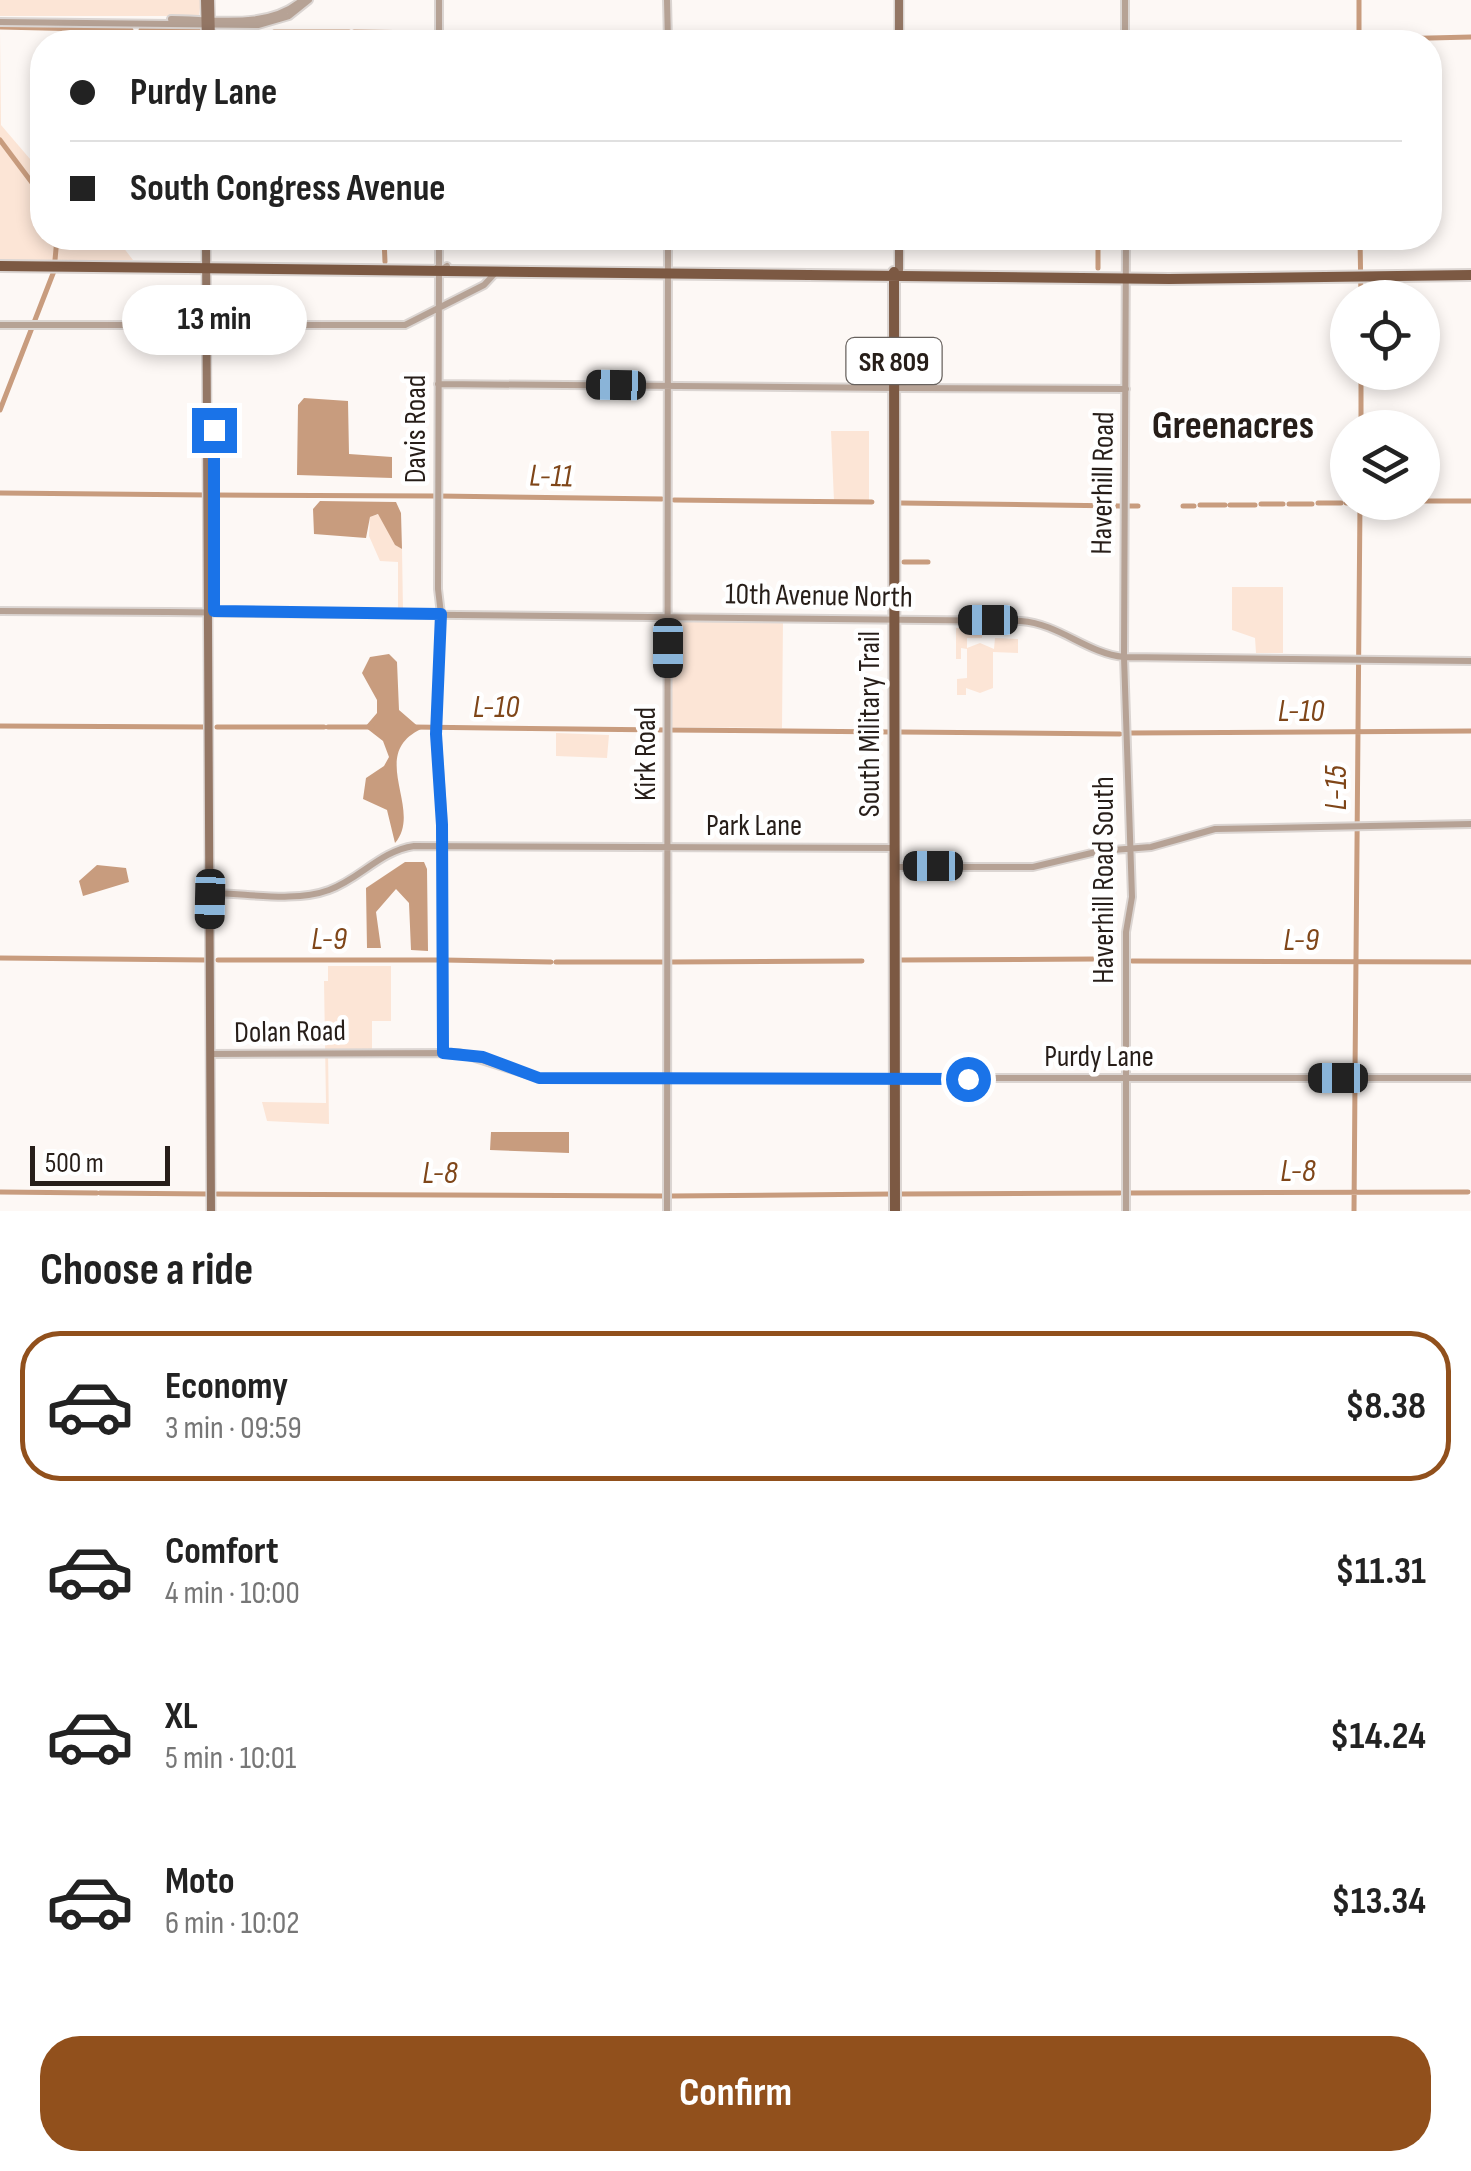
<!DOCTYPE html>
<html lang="en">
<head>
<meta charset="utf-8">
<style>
  :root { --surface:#fff; --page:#f6f6f6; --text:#222; --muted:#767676; --line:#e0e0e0; --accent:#91501c }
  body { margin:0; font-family:"Sofia Sans Condensed",sans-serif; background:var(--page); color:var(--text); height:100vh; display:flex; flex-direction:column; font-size:38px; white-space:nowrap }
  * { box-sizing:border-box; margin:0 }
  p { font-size:32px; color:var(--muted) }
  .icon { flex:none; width:55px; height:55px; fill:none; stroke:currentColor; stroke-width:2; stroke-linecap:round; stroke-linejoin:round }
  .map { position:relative; height:1211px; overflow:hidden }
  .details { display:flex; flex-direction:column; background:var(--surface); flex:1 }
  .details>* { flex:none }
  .top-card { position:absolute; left:30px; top:30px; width:1412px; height:220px; border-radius:40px; box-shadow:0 5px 15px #0003; display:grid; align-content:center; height:220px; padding:0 40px; background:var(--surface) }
  .controls { position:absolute; left:1330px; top:280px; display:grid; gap:20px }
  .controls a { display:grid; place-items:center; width:110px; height:110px; border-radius:50%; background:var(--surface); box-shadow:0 5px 15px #0003; font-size:50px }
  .scale { position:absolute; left:30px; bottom:25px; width:140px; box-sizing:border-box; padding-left:10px; border:5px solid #271e19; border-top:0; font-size:28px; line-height:35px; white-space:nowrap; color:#271e19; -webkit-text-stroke:8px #fff; paint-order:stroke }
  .end { position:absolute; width:45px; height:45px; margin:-22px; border:12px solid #1a73e8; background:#fff; box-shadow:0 0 0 5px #fff }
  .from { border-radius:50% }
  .bubble { position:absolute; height:70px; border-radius:35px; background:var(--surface); box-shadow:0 5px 15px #0003; font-size:32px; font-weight:700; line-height:70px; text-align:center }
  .car { position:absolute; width:30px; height:60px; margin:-30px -15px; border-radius:12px; box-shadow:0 0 8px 2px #0007; background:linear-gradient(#222 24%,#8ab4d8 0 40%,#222 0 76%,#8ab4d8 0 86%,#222 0) }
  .top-card b { display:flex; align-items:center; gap:35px; height:95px; font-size:38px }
  .top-card b+b { border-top:2px solid var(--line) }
  .top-card i { width:25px; height:25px; background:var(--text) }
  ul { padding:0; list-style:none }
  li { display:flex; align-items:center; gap:30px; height:150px; margin:0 20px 15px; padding:0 20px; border:5px solid transparent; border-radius:40px }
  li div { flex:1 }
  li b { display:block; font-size:38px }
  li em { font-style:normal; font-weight:700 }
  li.on { border-color:var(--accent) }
  li>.icon { width:90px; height:90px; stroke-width:1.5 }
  h2 { padding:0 40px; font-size:45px; line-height:120px }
  .cta { display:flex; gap:20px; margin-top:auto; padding:20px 40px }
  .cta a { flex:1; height:115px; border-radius:40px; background:var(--accent); color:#fff; font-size:40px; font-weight:700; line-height:115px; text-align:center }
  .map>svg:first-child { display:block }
  .green { fill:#fce5d6 }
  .water { fill:#c89c7e }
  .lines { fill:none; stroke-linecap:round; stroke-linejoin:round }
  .stream { stroke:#c89c7e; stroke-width:2.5 }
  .canal { stroke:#c89c7e; stroke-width:5 }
  .tertiary-casing { stroke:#dbd5d2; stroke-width:10 }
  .secondary-casing { stroke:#dbd5d2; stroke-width:11 }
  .primary-casing { stroke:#dbd5d2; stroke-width:14 }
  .tertiary { stroke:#b6a295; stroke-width:6 }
  .secondary { stroke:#947765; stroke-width:8 }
  .primary { stroke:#7c5943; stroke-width:10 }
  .route { stroke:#1a73e8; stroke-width:12 }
  .labels { text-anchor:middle; stroke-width:9; stroke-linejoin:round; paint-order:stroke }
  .shield { fill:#fff; stroke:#68625e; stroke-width:2.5 }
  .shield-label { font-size:28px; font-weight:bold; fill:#271e19 }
  .street-label { font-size:30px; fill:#271e19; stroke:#fff }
  .water-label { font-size:32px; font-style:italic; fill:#7f4619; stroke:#fff }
  .district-label { font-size:40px; font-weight:bold; fill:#271e19; stroke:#fff }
</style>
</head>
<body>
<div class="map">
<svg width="1471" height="1211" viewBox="0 0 1471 1211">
  <rect width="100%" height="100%" fill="#fdf8f5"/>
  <path class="green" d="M0,0h201l-2,16h-199z
    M0,31l1,94 41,48v65h74l17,22h-133z
    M831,431h38v69l-35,1z
    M379,514l16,31 7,4 1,62h-5v-49l-18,-1 -11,-25 1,-19z
    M1232,587h51v66h-27l-1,-15 -23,-8z
    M783,619l-1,109 -111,-1 2,-107z
    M956,628h26v10h-15v10l13,-5 14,6 1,-11 23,1v14l-25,-1v36l-13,5 -14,-5v7h-9v-16l10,-1v-29l-6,-1v11h-5z
    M556,733l53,2 -2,23 -51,-2z
    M328,966h63v55h-19v29h-44l1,74 -62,-3 -5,-19 64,1 -2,-122h4z"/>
  <path class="water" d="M304,398l44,3 1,53 43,3v21l-95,-3 1,-70z
    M320,501l76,1 5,11 1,36 -7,-4 -17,-31 -8,3 -4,21 -52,-4 -1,-25z
    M389,654l8,8 2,48 22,19c-54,26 3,80 -26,114l-8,-33 -24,-11 3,-21 18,-12 5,-9 -6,-16 -18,-14 12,-14v-13l-15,-27 8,-16z
    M405,862h19l3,7 1,82 -17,-1 -2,-47 -13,-14 -20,23 5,36h-14l-1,-60z
    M97,865l29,3 3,14 -46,14 -4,-15z
    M491,1132h78v21l-79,-3z"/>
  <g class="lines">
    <path class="stream" d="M40,191h2"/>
    <path class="canal" d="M1359,0v40
      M0,27l131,3
      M141,30l59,1
      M274,32h75
      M354,32l81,1
      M442,33l181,2
      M631,35l34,1
      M670,35l220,5
      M924,41l69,1
      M1307,41l164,-4
      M1229,42h69
      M0,140l42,56
      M384,238l1,24
      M1360,238l1,60
      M1098,268v-30
      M0,410l54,-139 3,-33
      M1361,428v-56
      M0,493l207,2
      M216,495l219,1
      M439,496l223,3
      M674,500l198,2
      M1422,501h49
      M901,503l219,3
      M1318,503h23
      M1346,503l36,-1
      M1261,504h22
      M1289,504h23
      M1200,505h25
      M1230,505h25
      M1129,506h9
      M1183,506h11
      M904,562h24
      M0,726l206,1
      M217,727h107
      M328,727h44
      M413,727l252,3
      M670,730l222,2
      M901,732l219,2
      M1131,733l340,-2
      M0,958l205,2
      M218,960h223
      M444,960l107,2
      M901,960l195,-1
      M1132,961l339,1
      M556,962h107
      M672,962l190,-1
      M1355,1074l5,-572
      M0,1192l97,1
      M100,1193l108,1
      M1129,1193l339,-1
      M217,1194l446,2
      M901,1194l219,-1
      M671,1196l221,-2
      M1354,1211l1,-129"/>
    <g class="tertiary-casing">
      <path id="tertiary" d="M439,0v42
        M667,0l1,42
        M1125,0v42
        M171,19c42,0 97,11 131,-19
        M0,22l258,3 31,-9 20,-16
        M1126,238l-2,419 8,240 -6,35v279
        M434,270l5,-4v-28
        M0,325h405l79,-40 13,-14
        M438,384l456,4
        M898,388l228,1
        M0,611l167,1
        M168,612l853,9c39,3 65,32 103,36l347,4
        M894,867h139l67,-16 51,-4 64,-18 256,-5
        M210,893c37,0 84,10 119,-3 31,-11 51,-39 85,-44l480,2
        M443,1053v-228l-7,-99 5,-112 -3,-25 1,-318 8,-5
        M210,1054l249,-1 80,25h932
        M667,1211l1,-973"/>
    </g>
    <g class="secondary-casing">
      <path id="secondary" d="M205,0l1,42
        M210,0l1,40
        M899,42v-42
        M206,238l5,973
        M899,270v-32"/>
    </g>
    <g class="primary-casing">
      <path id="primary" d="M0,266l1169,13 302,-4
        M894,272l1,939"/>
    </g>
    <use href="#tertiary" class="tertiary"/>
    <use href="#secondary" class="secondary"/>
    <use href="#primary" class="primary"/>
  </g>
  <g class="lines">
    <path class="route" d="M214,430v181l227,3 -5,120 6,91 1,228 40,4 56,21 429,1"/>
  </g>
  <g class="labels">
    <rect class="shield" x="846.5" y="338" width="95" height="46" rx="8"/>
    <g class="shield-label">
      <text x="894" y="371">SR 809</text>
    </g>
    <g class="street-label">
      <text transform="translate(415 429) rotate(-90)" y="10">Davis Road</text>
      <text transform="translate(1102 483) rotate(-89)" y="10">Haverhill Road</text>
      <text transform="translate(819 595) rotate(1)" y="10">10th Avenue North</text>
      <text transform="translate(869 724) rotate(-90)" y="10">South Military Trail</text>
      <text transform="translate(645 754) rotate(-90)" y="10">Kirk Road</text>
      <text x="754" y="835">Park Lane</text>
      <text transform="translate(1103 880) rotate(-90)" y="10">Haverhill Road South</text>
      <text transform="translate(290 1031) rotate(-1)" y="10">Dolan Road</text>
      <text x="1099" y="1066">Purdy Lane</text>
    </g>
    <g class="water-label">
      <text transform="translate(551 475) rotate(1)" y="11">L-11</text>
      <text x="496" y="717">L-10</text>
      <text x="1301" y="721">L-10</text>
      <text transform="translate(1335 788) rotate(-90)" y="11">L-15</text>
      <text x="329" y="949">L-9</text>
      <text x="1301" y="950">L-9</text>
      <text x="1298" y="1181">L-8</text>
      <text x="440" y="1183">L-8</text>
    </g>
    <g class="district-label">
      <text x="1233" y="438">Greenacres</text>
    </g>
  </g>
</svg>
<div class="controls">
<a><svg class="icon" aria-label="locate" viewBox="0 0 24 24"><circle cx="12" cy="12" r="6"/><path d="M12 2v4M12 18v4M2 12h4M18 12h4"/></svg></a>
<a><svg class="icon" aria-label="layers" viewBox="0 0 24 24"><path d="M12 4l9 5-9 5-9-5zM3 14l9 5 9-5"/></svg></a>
</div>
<div class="scale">500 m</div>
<i class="end from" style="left:968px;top:1079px"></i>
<i class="end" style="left:214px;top:430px"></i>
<div class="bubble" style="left:122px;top:285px;width:185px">13 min</div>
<i class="car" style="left:616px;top:385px;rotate:271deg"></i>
<i class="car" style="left:988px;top:620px;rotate:270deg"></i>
<i class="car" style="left:668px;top:648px;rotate:180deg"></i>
<i class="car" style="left:933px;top:866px;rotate:270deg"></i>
<i class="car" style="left:210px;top:899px;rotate:181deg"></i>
<i class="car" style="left:1338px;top:1078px;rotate:270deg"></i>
<div class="top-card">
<b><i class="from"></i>Purdy Lane</b>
<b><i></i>South Congress Avenue</b>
</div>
</div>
<section class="details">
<h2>Choose a ride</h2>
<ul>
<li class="on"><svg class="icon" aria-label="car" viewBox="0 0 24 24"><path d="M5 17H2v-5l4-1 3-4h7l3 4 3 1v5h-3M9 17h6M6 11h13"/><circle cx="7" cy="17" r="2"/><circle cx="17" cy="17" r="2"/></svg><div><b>Economy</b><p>3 min · 09:59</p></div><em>$8.38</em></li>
<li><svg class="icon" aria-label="car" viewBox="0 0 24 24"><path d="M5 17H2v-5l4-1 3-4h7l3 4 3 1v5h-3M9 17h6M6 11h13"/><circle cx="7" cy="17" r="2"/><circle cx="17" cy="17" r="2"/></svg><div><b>Comfort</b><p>4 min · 10:00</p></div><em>$11.31</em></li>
<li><svg class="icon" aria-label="car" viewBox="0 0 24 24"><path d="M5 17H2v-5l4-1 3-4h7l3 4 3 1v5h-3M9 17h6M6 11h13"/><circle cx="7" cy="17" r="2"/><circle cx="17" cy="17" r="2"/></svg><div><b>XL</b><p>5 min · 10:01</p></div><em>$14.24</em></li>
<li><svg class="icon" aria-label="car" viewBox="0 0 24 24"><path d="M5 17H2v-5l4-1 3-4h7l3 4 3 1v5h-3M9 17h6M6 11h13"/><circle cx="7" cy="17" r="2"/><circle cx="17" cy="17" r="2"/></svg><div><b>Moto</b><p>6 min · 10:02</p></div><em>$13.34</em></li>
</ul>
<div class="cta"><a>Confirm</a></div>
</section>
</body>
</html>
